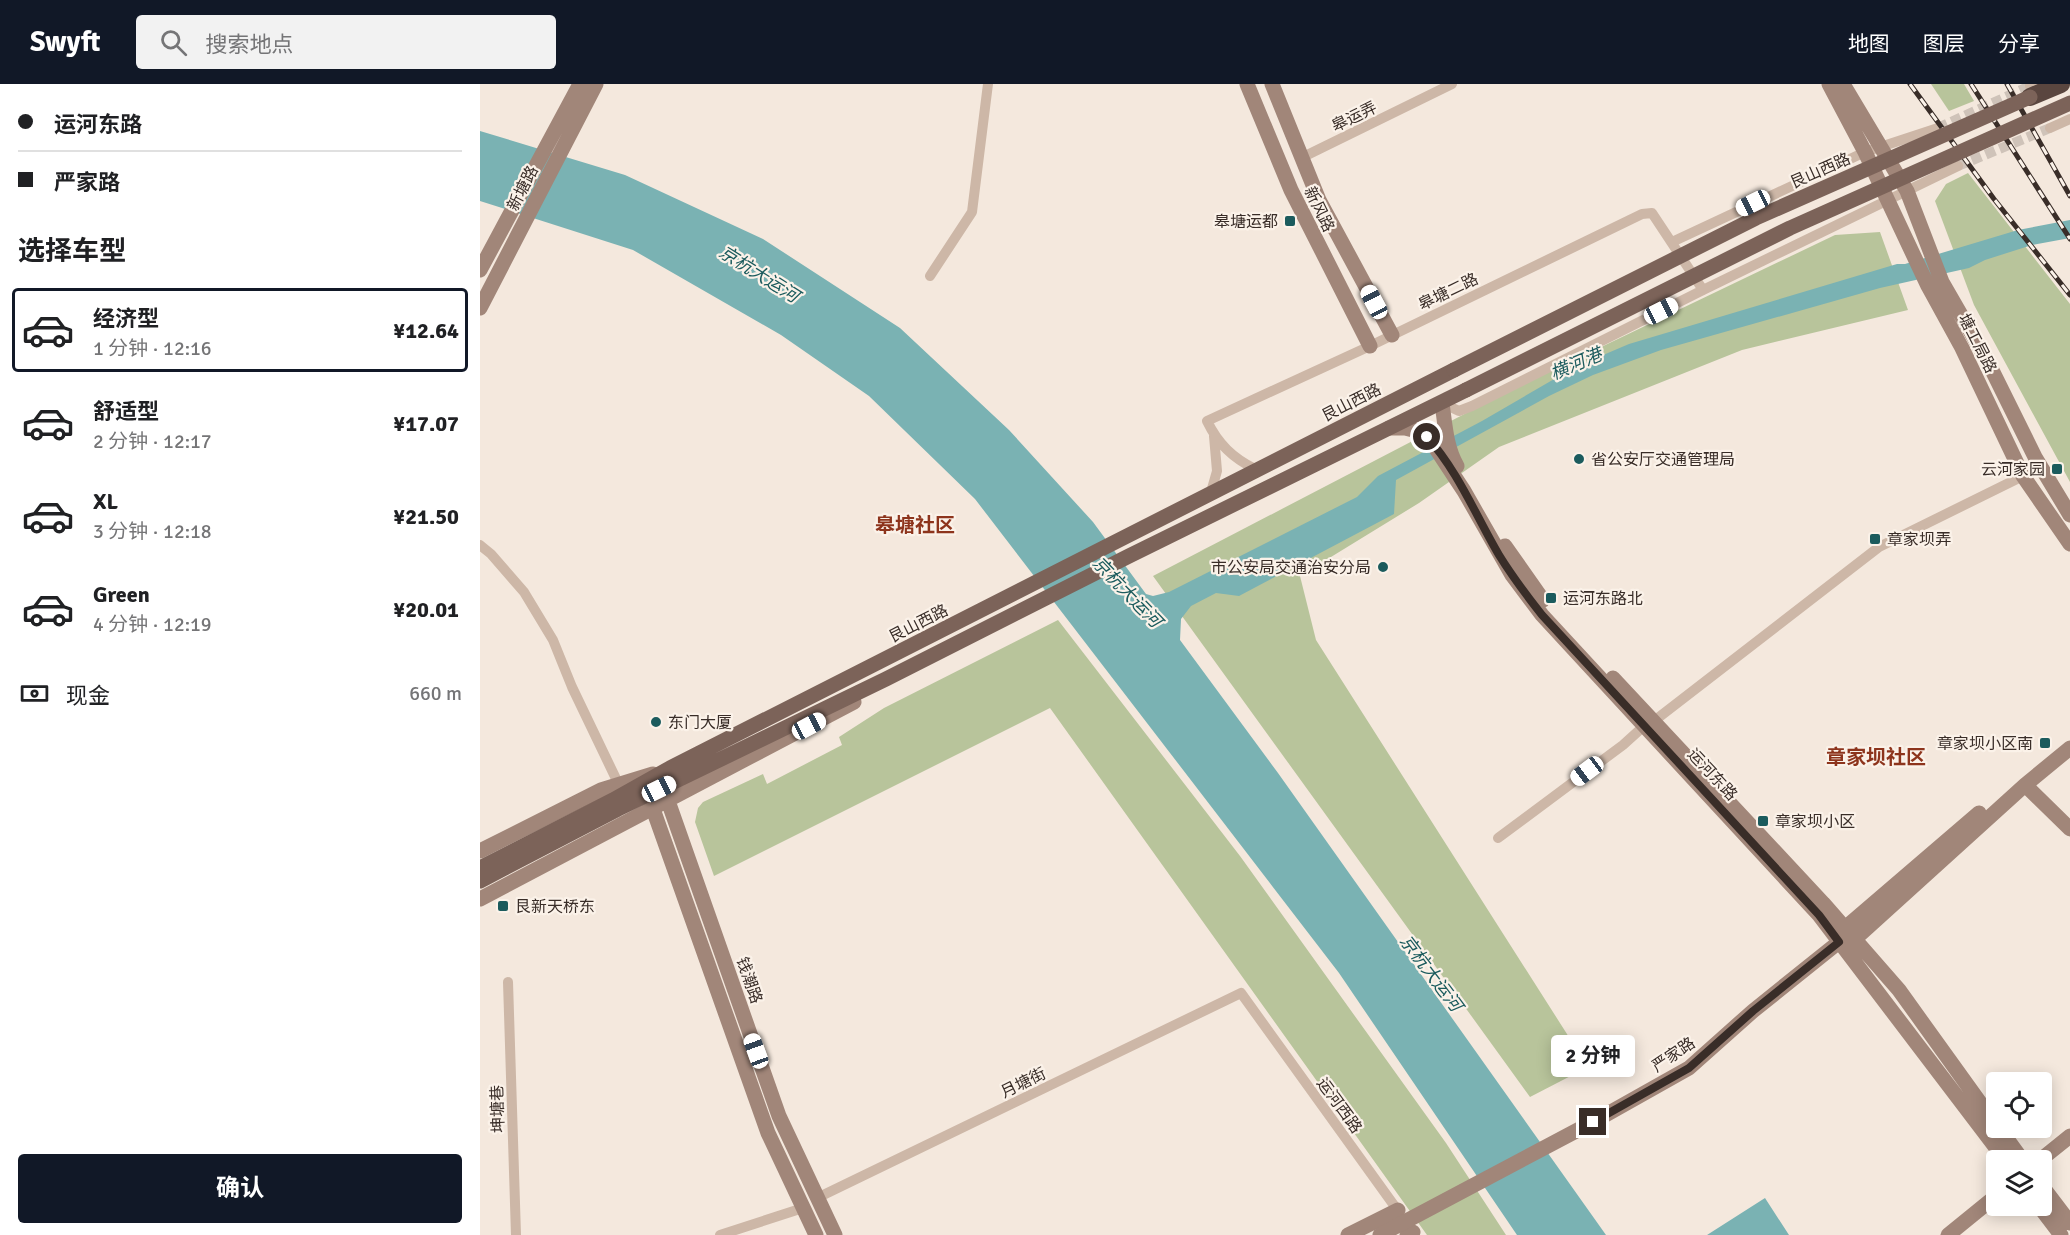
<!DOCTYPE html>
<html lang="zh">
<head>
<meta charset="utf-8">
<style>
  :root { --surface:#fff; --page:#f2f2f2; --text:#202124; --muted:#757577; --line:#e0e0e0; --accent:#111827 }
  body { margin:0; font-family:Signika,"Noto Sans SC",sans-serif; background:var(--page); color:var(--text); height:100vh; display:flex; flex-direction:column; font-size:22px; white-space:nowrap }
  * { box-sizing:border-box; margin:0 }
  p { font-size:20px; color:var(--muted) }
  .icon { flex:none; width:33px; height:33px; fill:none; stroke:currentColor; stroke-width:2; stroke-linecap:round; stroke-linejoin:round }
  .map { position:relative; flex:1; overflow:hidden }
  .side { display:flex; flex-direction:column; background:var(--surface); width:480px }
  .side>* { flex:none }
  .top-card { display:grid; align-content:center; height:132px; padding:0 18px; background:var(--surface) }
  .fabs { position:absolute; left:1506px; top:988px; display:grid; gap:12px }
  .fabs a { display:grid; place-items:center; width:66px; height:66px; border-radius:6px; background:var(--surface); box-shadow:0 3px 15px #0003; font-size:30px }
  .end { position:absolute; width:27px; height:27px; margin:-14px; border:8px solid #392d28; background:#fff; box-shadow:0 0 0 3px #fff }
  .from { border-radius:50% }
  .bubble { position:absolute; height:42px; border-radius:6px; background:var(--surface); box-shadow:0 3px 15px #0003; font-size:20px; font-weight:700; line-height:42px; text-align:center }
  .car { position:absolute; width:18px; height:36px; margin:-18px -9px; border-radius:8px; box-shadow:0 0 4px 2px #0007; background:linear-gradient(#fff 24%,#345 0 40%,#fff 0 76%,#345 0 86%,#fff 0) }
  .top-card b { display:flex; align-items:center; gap:21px; height:57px; font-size:22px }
  .top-card b+b { border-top:2px solid var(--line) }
  .top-card i { width:15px; height:15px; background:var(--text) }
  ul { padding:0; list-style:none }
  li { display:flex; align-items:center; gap:18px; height:84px; margin:0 12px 9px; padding:0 6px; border:3px solid transparent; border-radius:6px }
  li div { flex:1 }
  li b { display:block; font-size:22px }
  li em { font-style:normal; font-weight:700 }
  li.selected { border-color:var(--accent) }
  li>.icon { width:54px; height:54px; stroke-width:1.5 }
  h2 { padding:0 18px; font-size:27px; line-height:72px }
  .pay { display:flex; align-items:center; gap:15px; height:66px; padding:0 18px; font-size:22px }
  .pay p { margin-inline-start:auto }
  .cta { display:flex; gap:12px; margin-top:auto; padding:12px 18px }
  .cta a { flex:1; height:69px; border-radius:6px; background:var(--accent); color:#fff; font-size:24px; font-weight:700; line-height:69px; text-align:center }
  header { display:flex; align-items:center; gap:36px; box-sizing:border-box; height:84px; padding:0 30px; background:var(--accent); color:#fff }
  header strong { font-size:28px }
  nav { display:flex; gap:33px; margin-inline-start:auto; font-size:21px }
  .search { width:420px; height:54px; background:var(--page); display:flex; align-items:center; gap:15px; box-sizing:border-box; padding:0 21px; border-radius:6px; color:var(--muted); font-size:22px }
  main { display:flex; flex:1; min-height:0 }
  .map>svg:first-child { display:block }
  .green { fill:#b8c49b }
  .water { fill:#7ab2b3 }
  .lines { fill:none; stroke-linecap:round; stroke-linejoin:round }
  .street-tunnel { stroke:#cfc3b9; stroke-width:10; stroke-dasharray:10 5; stroke-linecap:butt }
  .street { stroke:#cdb7a7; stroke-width:10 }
  .secondary { stroke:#a18679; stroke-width:15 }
  .primary { stroke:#7c6359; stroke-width:15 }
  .highway { stroke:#5a463f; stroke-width:18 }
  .rail-casing { stroke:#392d28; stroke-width:5 }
  .rail { stroke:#fbf2e9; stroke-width:3; stroke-dasharray:9; stroke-linecap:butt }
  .secondary-bridge { stroke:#a18679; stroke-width:15 }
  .primary-bridge { stroke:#7c6359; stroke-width:15 }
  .route { stroke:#392d28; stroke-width:8 }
  .poi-dot { fill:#1b5b5d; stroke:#fbf2e9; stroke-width:2 }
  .labels { text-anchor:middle; stroke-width:4.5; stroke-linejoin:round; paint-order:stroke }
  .street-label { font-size:16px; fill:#392d28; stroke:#fbf2e9 }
  .poi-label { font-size:16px; fill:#392d28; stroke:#fbf2e9; text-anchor:start }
  .water-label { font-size:18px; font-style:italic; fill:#1b5b5d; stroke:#fbf2e9 }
  .quarter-label { font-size:20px; font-weight:bold; fill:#8d341c; stroke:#fbf2e9 }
</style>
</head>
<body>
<header>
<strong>Swyft</strong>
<div class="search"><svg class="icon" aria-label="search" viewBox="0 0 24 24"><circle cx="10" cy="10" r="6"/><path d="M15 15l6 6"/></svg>搜索地点</div>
<nav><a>地图</a><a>图层</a><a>分享</a></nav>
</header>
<main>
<section class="side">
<div class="top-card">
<b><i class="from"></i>运河东路</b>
<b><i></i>严家路</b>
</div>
<h2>选择车型</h2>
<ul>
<li class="selected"><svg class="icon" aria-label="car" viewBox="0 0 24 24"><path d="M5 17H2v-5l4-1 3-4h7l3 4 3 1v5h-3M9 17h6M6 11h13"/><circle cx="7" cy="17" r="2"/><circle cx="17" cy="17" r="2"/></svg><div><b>经济型</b><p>1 分钟 · 12:16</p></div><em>¥12.64</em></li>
<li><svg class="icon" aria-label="car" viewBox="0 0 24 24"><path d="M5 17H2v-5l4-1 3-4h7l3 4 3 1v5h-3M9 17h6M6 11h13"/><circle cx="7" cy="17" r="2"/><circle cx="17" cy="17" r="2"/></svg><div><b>舒适型</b><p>2 分钟 · 12:17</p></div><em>¥17.07</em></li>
<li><svg class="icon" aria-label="car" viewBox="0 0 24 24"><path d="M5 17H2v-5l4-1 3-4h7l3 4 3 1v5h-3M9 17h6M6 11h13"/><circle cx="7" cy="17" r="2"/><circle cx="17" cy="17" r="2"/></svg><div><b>XL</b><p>3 分钟 · 12:18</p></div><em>¥21.50</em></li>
<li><svg class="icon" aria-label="car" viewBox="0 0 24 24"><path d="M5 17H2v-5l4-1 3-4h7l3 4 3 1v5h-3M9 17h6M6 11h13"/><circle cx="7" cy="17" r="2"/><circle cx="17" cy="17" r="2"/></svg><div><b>Green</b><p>4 分钟 · 12:19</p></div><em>¥20.01</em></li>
</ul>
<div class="pay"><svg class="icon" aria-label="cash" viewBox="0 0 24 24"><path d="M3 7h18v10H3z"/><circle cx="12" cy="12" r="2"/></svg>现金<p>660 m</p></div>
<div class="cta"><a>确认</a></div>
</section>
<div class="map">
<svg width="1590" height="1151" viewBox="0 0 1590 1151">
  <rect width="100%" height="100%" fill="#f4e8dd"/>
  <path class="green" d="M1451,0h33l10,17 -25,10z
    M1488,89l102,131v178l-96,-177 -39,-104 11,-17z
    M1400,148l28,78 -166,40 -243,97 -80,56 -119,73 16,64 272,427 -58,30 -377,-521 346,-180 336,-161z
    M578,536l182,236 206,287 60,92h-79l-377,-527 -336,168 -19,-54 3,-14 5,-6 60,-28 4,10 75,-39 -3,-8 45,-29z"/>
  <path class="water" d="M0,47l145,44 138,64 137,89 109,102 84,92 53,72 7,2 16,-4 188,-95 21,-21 104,-55 93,-54 54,-23 268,-80h8l113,-34 52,-10v18l-38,7 -47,15 -16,8 -89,20 -219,62 -68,25 -44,21 -153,84 -2,34 -155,82 -23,-3 -25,13 -10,13 -1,21 98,133 328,462h-89l-178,-262 -364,-474 -106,-103 -88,-61 -148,-85 -153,-49z
    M1285,1114l24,37h-82z"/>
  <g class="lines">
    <path class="street-tunnel" d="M1458,44l92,-42
      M1478,82l92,-38"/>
    <path class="street" d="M1550,2l4,-2
      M1570,44l20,-9
      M821,74l151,-74
      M1192,158l193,-90 73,-24
      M450,192l42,-64 16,-128
      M962,319l17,8 13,-5 231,-116 255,-124
      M775,385c-22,-11 -37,-25 -48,-48l163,-75 272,-132 10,-1 51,77
      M731,408l6,-21 -3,-35
      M0,461l11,9 33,38 29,48 19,47 47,98
      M1018,754l125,-93 21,-19 10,-5 225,-174 144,-71
      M28,898l8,253
      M337,1114l424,-205 160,222
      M240,1151l83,-27"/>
    <path class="secondary" d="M767,0l44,106 79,156
      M792,0l47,116 73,135
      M1349,0l36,68 63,134 34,62 61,128 47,68
      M1363,0l64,107 35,91 45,78 48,97 35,58
      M0,186l100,-186
      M0,224l116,-224
      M962,319c3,21 4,44 15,63
      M909,344h16l12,3 10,6 6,7 31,47 48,84 30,40 277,300 187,246
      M1025,462l38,54
      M1133,594l210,225 76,87 97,135
      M1545,701l45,44
      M188,717l111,315 56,119
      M173,725l115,324 48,102
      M0,767l121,-61 52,-16
      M0,815l374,-197
      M1362,853l3,-9 134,-115
      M1113,1038l96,-54 64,-57 86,-69 16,-3 170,-154 45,-37
      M1519,1044l24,33
      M1559,1077l31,-25
      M1562,1102l28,37
      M1559,1122l22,29
      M868,1151l50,-25
      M927,1151l6,-3
      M1468,1151l48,-39"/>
    <path class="primary" d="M0,784l133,-68 57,-32 784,-398
      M0,797l138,-72 268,-130 243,-123 337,-166"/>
    <path class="highway" d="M1550,13l31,-13"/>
    <g class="rail-casing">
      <path id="rail" d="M1430,0l84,115 76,96
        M1491,0l99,155
        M1527,0l63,112"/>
    </g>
    <use href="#rail" class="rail"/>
    <path class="secondary-bridge" d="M900,1151l213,-113"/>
    <path class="primary-bridge" d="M974,286l302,-152 274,-121
      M986,306l324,-162 280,-125"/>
  </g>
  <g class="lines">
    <path class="route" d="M947,353c31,34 49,79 72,118 13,21 28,41 43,60l277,300 20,27 -86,69 -64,57 -96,54"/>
  </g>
  <g class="poi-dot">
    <rect x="804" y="131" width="12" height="12" rx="3"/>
    <circle cx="1099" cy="375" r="6"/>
    <rect x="1571" y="379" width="12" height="12" rx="3"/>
    <rect x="1389" y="449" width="12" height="12" rx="3"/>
    <circle cx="903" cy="483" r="6"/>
    <rect x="1065" y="508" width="12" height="12" rx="3"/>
    <circle cx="176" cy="638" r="6"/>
    <rect x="1559" y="653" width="12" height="12" rx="3"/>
    <rect x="1277" y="731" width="12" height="12" rx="3"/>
    <rect x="17" y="816" width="12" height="12" rx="3"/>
  </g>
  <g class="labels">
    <g class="street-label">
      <text transform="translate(874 32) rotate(-26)" y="6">皋运弄</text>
      <text transform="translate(1340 86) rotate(-24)" y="6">艮山西路</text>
      <text transform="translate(42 104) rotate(-63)" y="6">新塘路</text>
      <text transform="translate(840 125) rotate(64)" y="6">新风路</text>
      <text transform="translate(968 207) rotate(-26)" y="6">皋塘二路</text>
      <text transform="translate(1498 259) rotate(63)" y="6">塘工局路</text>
      <text transform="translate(871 318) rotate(-27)" y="6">艮山西路</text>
      <text transform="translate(438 539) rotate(-27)" y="6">艮山西路</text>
      <text transform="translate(1233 690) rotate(47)" y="6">运河东路</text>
      <text transform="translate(270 896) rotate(71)" y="6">钱潮路</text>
      <text transform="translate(1193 970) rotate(-34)" y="6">严家路</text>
      <text transform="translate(543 998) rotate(-26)" y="6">月塘街</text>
      <text transform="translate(860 1021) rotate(54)" y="6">运河西路</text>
      <text transform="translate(17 1025) rotate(-92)" y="6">坤塘巷</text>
    </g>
    <g class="poi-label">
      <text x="798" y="143" text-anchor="end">皋塘运都</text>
      <text x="1111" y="381">省公安厅交通管理局</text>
      <text x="1565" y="391" text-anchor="end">云河家园</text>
      <text x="1407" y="461">章家坝弄</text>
      <text x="891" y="489" text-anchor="end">市公安局交通治安分局</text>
      <text x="1083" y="520">运河东路北</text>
      <text x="188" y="644">东门大厦</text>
      <text x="1553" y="665" text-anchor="end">章家坝小区南</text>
      <text x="1295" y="743">章家坝小区</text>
      <text x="35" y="828">艮新天桥东</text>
    </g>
    <g class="water-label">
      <text transform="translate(279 190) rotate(32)" y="6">京杭大运河</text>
      <text transform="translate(1096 280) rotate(-23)" y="6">横河港</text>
      <text transform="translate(647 508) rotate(46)" y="6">京杭大运河</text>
      <text transform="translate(951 889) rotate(53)" y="6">京杭大运河</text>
    </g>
    <g class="quarter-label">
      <text x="435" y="448">皋塘社区</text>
      <text x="1396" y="680">章家坝社区</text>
    </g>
  </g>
</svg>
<div class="fabs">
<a><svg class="icon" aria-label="locate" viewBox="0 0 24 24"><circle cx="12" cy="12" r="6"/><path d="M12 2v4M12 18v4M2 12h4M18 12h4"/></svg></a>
<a><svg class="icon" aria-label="layers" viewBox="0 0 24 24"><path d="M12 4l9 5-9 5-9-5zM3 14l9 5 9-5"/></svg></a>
</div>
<i class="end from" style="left:947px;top:353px"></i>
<i class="end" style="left:1113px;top:1038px"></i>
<div class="bubble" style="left:1071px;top:951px;width:84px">2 分钟</div>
<i class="car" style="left:1273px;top:119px;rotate:244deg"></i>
<i class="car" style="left:894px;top:218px;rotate:332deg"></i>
<i class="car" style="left:1181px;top:227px;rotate:63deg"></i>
<i class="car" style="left:329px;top:642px;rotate:62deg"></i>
<i class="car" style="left:1107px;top:687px;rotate:233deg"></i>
<i class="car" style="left:179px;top:705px;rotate:64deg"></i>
<i class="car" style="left:276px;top:967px;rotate:340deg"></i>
</div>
</main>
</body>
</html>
